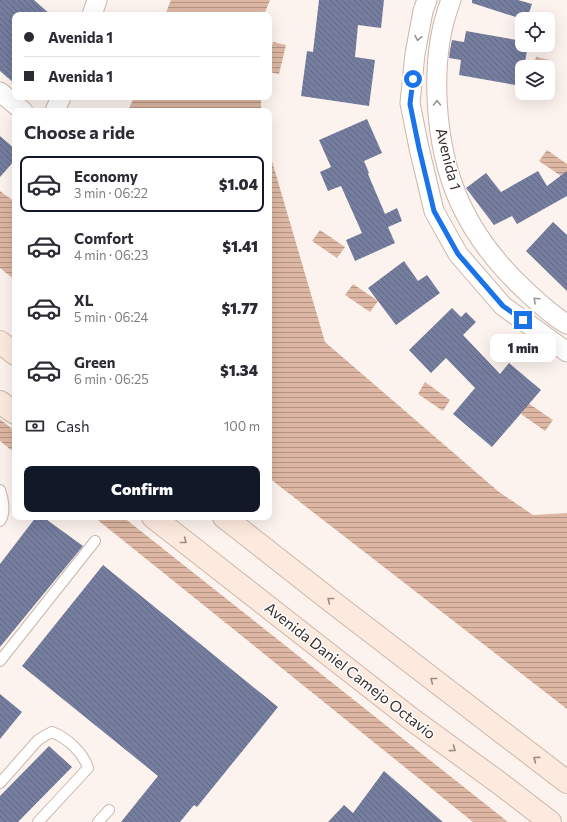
<!DOCTYPE html>
<html lang="en">
<head>
<meta charset="utf-8">
<style>
  :root { --surface:#fff; --page:#f7f7f7; --text:#2b2b33; --muted:#7c7c81; --line:#e1e1e2; --accent:#111827 }
  body { margin:0; font-family:Commissioner,sans-serif; background:var(--page); color:var(--text); height:100vh; display:flex; flex-direction:column; font-size:15px; white-space:nowrap }
  * { box-sizing:border-box; margin:0 }
  p { font-size:13px; color:var(--muted) }
  .icon { flex:none; width:22px; height:22px; fill:none; stroke:currentColor; stroke-width:2; stroke-linecap:round; stroke-linejoin:round }
  .map { position:relative; flex:1; overflow:hidden }
  .side { position:absolute; left:12px; top:108px; width:260px; height:412px; display:flex; flex-direction:column; background:var(--surface); border-radius:8px; box-shadow:0 4px 16px #0002 }
  .side>* { flex:none }
  .banner { position:absolute; left:12px; top:12px; width:260px; height:88px; border-radius:8px; box-shadow:0 4px 16px #0002; display:grid; align-content:center; height:88px; padding:0 12px; background:var(--surface) }
  .tools { position:absolute; left:515px; top:12px; display:grid; gap:8px }
  .tools a { display:grid; place-items:center; width:40px; height:40px; border-radius:8px; background:var(--surface); box-shadow:0 4px 16px #0002; font-size:20px }
  .end { position:absolute; width:18px; height:18px; margin:-9px; border:5px solid #1a73e8; background:#fff; box-shadow:0 0 0 2px #fff }
  .from { border-radius:50% }
  .bubble { position:absolute; height:28px; border-radius:8px; background:var(--surface); box-shadow:0 4px 16px #0002; font-size:13px; font-weight:800; line-height:28px; text-align:center }
  .banner b { display:flex; align-items:center; gap:14px; height:38px; font-size:15px }
  .banner b+b { border-top:1px solid var(--line) }
  .banner i { width:10px; height:10px; background:var(--text) }
  ul { padding:0; list-style:none }
  li { display:flex; align-items:center; gap:12px; height:56px; margin:0 8px 6px; padding:0 4px; border:2px solid transparent; border-radius:8px }
  li div { flex:1 }
  li b { display:block; font-size:15px }
  li em { font-style:normal; font-weight:800 }
  li.on { border-color:var(--accent) }
  li>.icon { width:36px; height:36px; stroke-width:1.5 }
  h2 { padding:0 12px; font-size:18px; line-height:48px }
  .pay { display:flex; align-items:center; gap:10px; height:44px; padding:0 12px; font-size:15px }
  .pay p { margin-inline-start:auto }
  .cta { display:flex; gap:8px; margin-top:auto; padding:8px 12px }
  .cta a { flex:1; height:46px; border-radius:8px; background:var(--accent); color:#fff; font-size:16px; font-weight:800; line-height:46px; text-align:center }
  .map>svg:first-child { display:block }
  .water { fill:url(#water-rules) }
  .building { fill:url(#building-back-hatch) }
  .lines { fill:none; stroke-linecap:round; stroke-linejoin:round }
  .lane-casing { stroke:#cbb5a9; stroke-width:12 }
  .street-casing { stroke:#cbb5a9; stroke-width:21 }
  .secondary-casing { stroke:#cbb5a9; stroke-width:24 }
  .lane { stroke:#fff; stroke-width:10 }
  .street { stroke:#fff; stroke-width:19 }
  .secondary { stroke:#fdeadf; stroke-width:22 }
  .oneway { stroke:#9a9694 }
  .oneway2 { stroke:#9a8c84 }
  .route { stroke:#1a73e8; stroke-width:5 }
  .labels { text-anchor:middle; stroke-width:3; stroke-linejoin:round; paint-order:stroke }
  .street-label { font-size:15px; fill:#362d28; stroke:#fff }
</style>
</head>
<body>
<div class="map">
<svg width="567" height="822" viewBox="0 0 567 822">
  <defs>
    <pattern id="water-rules" width="6" height="5" patternUnits="userSpaceOnUse"><rect width="6" height="5" fill="#ddb7a3"/><path d="M0 2.5h6" fill="none" stroke="#b49585"/></pattern>
    <pattern id="building-back-hatch" width="6" height="6" patternUnits="userSpaceOnUse"><rect width="6" height="6" fill="#767ea0"/><path d="M-1 5l2 2M0 0l6 6M5-1l2 2" fill="none" stroke="#626882"/></pattern>
  </defs>
  <rect width="100%" height="100%" fill="#fcf3ee"/>
  <path class="water" d="M171,0h99l-6,15h-99z
    M273,42l13,3 -7,29 -10,-2v-15z
    M536,57l14,3 -2,7h-15z
    M134,97h127v14h-133z
    M547,150l20,14v10l-3,4 -25,-17z
    M269,151l56,191 174,150 34,23 34,-2v196l-298,-231z
    M0,191l15,11v78l-15,-12z
    M320,230l25,17 -8,11 -25,-17z
    M353,284l25,17 -8,11 -25,-17z
    M425,382l25,18 -7,11 -25,-17z
    M528,403l25,17 -8,11 -24,-17z
    M0,419l15,12v22l-15,-12z
    M94,517h29l385,305h-35z"/>
  <path class="building" d="M0,0h34l17,15h-36v69l-15,-13z
    M319,0h65l-3,28 -23,-3 -3,32 20,3 -6,46 -68,-10 6,-45 6,1z
    M472,0h46l14,4 -5,15h-5l-50,-16z
    M466,31l56,10v4h6l-4,22h-2l-1,19 -62,-11 2,-15 -12,-2 1,-8 2,-10 12,2z
    M367,119l15,34 -18,8 5,12 -1,1 17,40 12,-6 5,13 -14,6 7,16 -40,18 -9,-21 16,-7 -21,-47 -13,5 -8,-19 11,-5 -12,-27z
    M0,136l15,13v11l-15,17z
    M538,171l9,15 20,-15v25l-50,28 -5,-8 -18,9 -28,-37 20,-15 15,19z
    M553,222l14,13v56l-41,-40z
    M404,261l14,20 9,-6 13,18 -44,32 -28,-37z
    M452,308l9,9 5,-5 10,10 -13,13 37,39 9,-11 32,27 -49,57 -39,-33 22,-26 -29,-30 -15,15 -22,-23z
    M36,517h7l40,29 -83,101v-83z
    M103,565l175,142 -81,100 -3,-2 -14,17h-59l37,-46 -136,-110z
    M0,694l22,18 -22,27z
    M49,746l23,21 -54,55h-18v-26z
    M384,771l59,51h-115l16,-17 9,8z"/>
  <g class="lines">
    <g class="lane-casing">
      <path id="lane" d="M0,490c3,8 6,23 0,31
        M0,661l95,-120
        M0,783l38,-43 8,-5 6,-3c15,6 31,20 36,36l-50,54
        M98,822l11,-12"/>
    </g>
    <g class="street-casing">
      <path id="street" d="M427,0l-4,11 -8,43 -5,49 9,45 15,63 24,43 45,52 64,46
        M451,0c-23,59 -17,147 10,205 15,32 40,63 66,87 12,11 25,24 40,32
        M92,15l5,-15
        M0,92l23,19
        M55,111l6,-14"/>
    </g>
    <g class="secondary-casing">
      <path id="secondary" d="M0,342l15,12
        M0,402l15,11
        M153,517l257,201 88,64 52,40
        M224,517l111,87 232,178"/>
    </g>
    <use href="#lane" class="lane"/>
    <use href="#street" class="street"/>
    <use href="#secondary" class="secondary"/>
  </g>
  <defs><path id="oneway-chevron" d="M-2-3.5L2.5 0L-2 3.5" fill="none" stroke-width="1.6" stroke-linecap="round" stroke-linejoin="round"/></defs>
  <g class="oneway">
    <use href="#oneway-chevron" transform="translate(418 38) rotate(101)"/>
    <use href="#oneway-chevron" transform="translate(437 103) rotate(-90)"/>
    <use href="#oneway-chevron" transform="translate(536 300) rotate(-137)"/>
  </g>
  <g class="oneway2">
    <use href="#oneway-chevron" transform="translate(184 541) rotate(38)"/>
    <use href="#oneway-chevron" transform="translate(330 600) rotate(-142)"/>
    <use href="#oneway-chevron" transform="translate(433 680) rotate(-142)"/>
    <use href="#oneway-chevron" transform="translate(453 749) rotate(36)"/>
    <use href="#oneway-chevron" transform="translate(536 759) rotate(-143)"/>
  </g>
  <g class="lines">
    <path class="route" d="M413,79l-3,25 9,44 15,63 24,43 45,52 20,14"/>
  </g>
  <g class="labels">
    <g class="street-label">
      <text transform="translate(448 159) rotate(76)" y="5">Avenida 1</text>
      <text transform="translate(350 671) rotate(38)" y="5">Avenida Daniel Camejo Octavio</text>
    </g>
  </g>
</svg>
<div class="tools">
<a><svg class="icon" aria-label="locate" viewBox="0 0 24 24"><circle cx="12" cy="12" r="6"/><path d="M12 2v4M12 18v4M2 12h4M18 12h4"/></svg></a>
<a><svg class="icon" aria-label="layers" viewBox="0 0 24 24"><path d="M12 4l9 5-9 5-9-5zM3 14l9 5 9-5"/></svg></a>
</div>
<i class="end from" style="left:413px;top:79px"></i>
<i class="end" style="left:523px;top:320px"></i>
<div class="bubble" style="left:490px;top:334px;width:66px">1 min</div>
<div class="banner">
<b><i class="from"></i>Avenida 1</b>
<b><i></i>Avenida 1</b>
</div>
<section class="side">
<h2>Choose a ride</h2>
<ul>
<li class="on"><svg class="icon" aria-label="car" viewBox="0 0 24 24"><path d="M5 17H2v-5l4-1 3-4h7l3 4 3 1v5h-3M9 17h6M6 11h13"/><circle cx="7" cy="17" r="2"/><circle cx="17" cy="17" r="2"/></svg><div><b>Economy</b><p>3 min · 06:22</p></div><em>$1.04</em></li>
<li><svg class="icon" aria-label="car" viewBox="0 0 24 24"><path d="M5 17H2v-5l4-1 3-4h7l3 4 3 1v5h-3M9 17h6M6 11h13"/><circle cx="7" cy="17" r="2"/><circle cx="17" cy="17" r="2"/></svg><div><b>Comfort</b><p>4 min · 06:23</p></div><em>$1.41</em></li>
<li><svg class="icon" aria-label="car" viewBox="0 0 24 24"><path d="M5 17H2v-5l4-1 3-4h7l3 4 3 1v5h-3M9 17h6M6 11h13"/><circle cx="7" cy="17" r="2"/><circle cx="17" cy="17" r="2"/></svg><div><b>XL</b><p>5 min · 06:24</p></div><em>$1.77</em></li>
<li><svg class="icon" aria-label="car" viewBox="0 0 24 24"><path d="M5 17H2v-5l4-1 3-4h7l3 4 3 1v5h-3M9 17h6M6 11h13"/><circle cx="7" cy="17" r="2"/><circle cx="17" cy="17" r="2"/></svg><div><b>Green</b><p>6 min · 06:25</p></div><em>$1.34</em></li>
</ul>
<div class="pay"><svg class="icon" aria-label="cash" viewBox="0 0 24 24"><path d="M3 7h18v10H3z"/><circle cx="12" cy="12" r="2"/></svg>Cash<p>100 m</p></div>
<div class="cta"><a>Confirm</a></div>
</section>
</div>
</body>
</html>
